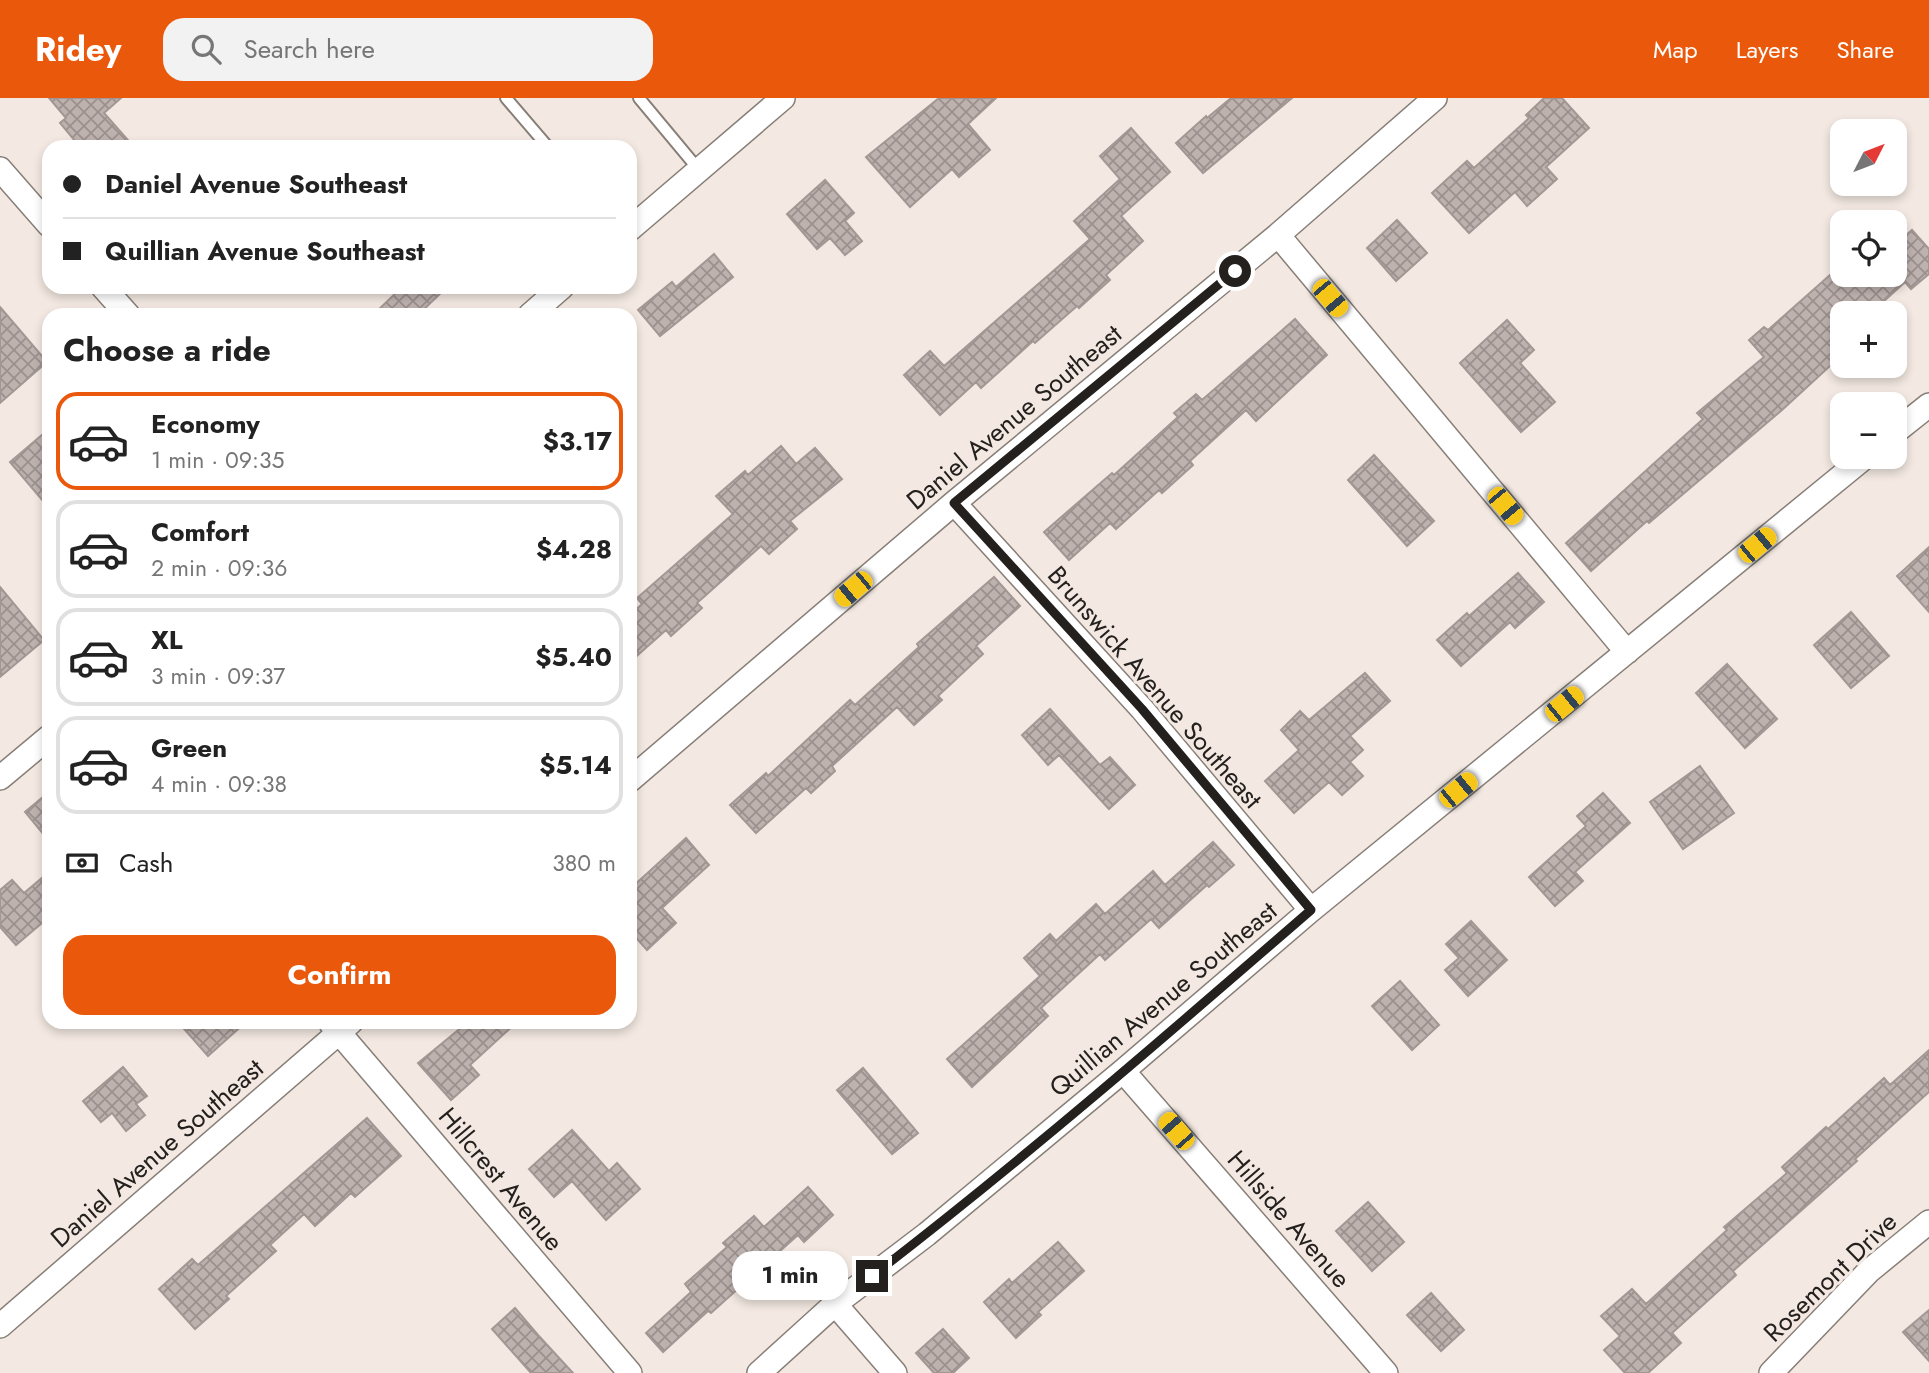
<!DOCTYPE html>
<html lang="en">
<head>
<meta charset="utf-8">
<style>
  :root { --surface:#fff; --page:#f2f2f2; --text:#222; --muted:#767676; --line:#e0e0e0; --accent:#ea580c }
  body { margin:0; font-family:Jost,sans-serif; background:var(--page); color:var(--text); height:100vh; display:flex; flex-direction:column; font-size:26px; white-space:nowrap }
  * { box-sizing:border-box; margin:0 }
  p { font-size:23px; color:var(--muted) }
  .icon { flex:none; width:38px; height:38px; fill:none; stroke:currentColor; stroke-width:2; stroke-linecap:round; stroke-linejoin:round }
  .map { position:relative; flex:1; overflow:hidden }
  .side { position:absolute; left:42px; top:210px; width:595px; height:721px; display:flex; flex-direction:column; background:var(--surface); border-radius:21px; box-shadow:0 4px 10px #0003 }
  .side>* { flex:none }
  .banner { position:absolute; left:42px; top:42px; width:595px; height:154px; border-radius:21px; box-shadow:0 4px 10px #0003; display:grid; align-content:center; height:154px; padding:0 21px; background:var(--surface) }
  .needle { width:46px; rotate:48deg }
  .tools { position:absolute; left:1830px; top:21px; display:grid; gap:14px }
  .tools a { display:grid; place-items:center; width:77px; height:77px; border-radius:14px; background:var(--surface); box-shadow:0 4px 10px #0003; font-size:35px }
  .end { position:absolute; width:32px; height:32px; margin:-16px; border:9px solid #24201e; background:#fff; box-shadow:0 0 0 4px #fff }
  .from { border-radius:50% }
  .bubble { position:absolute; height:49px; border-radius:21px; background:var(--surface); box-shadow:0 4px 10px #0003; font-size:23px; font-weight:700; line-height:49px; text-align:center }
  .car { position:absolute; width:21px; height:42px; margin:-21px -10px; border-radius:9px; box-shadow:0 0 5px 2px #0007; background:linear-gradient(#f5c518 24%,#345 0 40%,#f5c518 0 76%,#345 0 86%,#f5c518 0) }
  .banner b { display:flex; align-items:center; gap:24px; height:66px; font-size:26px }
  .banner b+b { border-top:2px solid var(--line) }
  .banner i { width:18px; height:18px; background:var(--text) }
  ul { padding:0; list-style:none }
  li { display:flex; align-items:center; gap:21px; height:98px; margin:0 14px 10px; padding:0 7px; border:4px solid var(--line); border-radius:21px }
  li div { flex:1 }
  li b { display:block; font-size:26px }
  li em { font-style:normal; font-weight:700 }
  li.selected { border-color:var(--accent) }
  li>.icon { width:63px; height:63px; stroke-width:1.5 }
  h2 { padding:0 21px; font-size:32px; line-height:84px }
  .pay { display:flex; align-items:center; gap:18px; height:77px; padding:0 21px; font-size:26px }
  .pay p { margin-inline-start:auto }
  .action { display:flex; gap:14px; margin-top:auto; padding:14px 21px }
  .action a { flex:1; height:80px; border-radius:21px; background:var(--accent); color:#fff; font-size:28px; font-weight:700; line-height:80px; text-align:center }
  header { display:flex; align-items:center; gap:42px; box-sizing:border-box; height:98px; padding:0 35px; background:var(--accent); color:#fff }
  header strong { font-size:33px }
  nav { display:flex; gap:38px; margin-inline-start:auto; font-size:24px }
  .search { width:490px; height:63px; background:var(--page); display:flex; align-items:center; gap:18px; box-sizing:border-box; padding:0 24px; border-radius:21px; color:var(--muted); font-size:26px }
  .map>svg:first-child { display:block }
  .building { fill:url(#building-cross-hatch); stroke:#a39794; stroke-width:2 }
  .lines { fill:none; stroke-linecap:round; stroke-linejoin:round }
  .lane-casing { stroke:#877e77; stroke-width:14 }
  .street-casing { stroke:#877e77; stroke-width:26 }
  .lane { stroke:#fff; stroke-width:10 }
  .street { stroke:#fff; stroke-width:23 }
  .route { stroke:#24201e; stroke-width:9 }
  .labels { text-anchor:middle; stroke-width:6; stroke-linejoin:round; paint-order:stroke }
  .street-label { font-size:26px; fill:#24201e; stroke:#f3e9e2 }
</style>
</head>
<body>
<header>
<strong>Ridey</strong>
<div class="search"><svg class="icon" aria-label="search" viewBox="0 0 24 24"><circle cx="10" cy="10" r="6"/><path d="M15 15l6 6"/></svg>Search here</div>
<nav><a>Map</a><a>Layers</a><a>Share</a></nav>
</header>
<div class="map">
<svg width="1929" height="1275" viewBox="0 0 1929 1275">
  <defs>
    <pattern id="building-cross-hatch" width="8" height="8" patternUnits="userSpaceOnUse" patternTransform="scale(1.75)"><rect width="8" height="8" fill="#beb2af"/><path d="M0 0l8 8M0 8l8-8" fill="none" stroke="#9a908e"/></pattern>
  </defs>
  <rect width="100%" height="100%" fill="#f3e9e2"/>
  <path class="building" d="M49,0h72l-17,15 30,34h-54l-20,-24 6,-5z
    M939,0h57l-28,26 22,26 -31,27 -7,-8 -42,38 -44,-50z
    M1231,0h61l-89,75 -27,-30 30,-27 1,2z
    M1544,0h18l27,30 -43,39 11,12 -30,27 -12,-14 -46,41 -37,-40 35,-32 7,7 55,-50 -3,-3z
    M1131,30l39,44 -49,44 22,25 -37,34 4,5 -31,28 -2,-2 -42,37 -2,-2 -52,47 -5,-6 -36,33 -36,-40 26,-24 14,15 146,-127 -16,-18 46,-42 -20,-23z
    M825,82l29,33 -9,8 17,20 -17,14 -15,-17 -13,11 -30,-35z
    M1397,122l30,33 -31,28 -29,-33z
    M1912,132l17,19v25l-18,15 -6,-7 -34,31h-28v41l-61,56 -133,113 -2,-2 -56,50 -25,-28 137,-124 -6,-6 67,-56 -15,-17 15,-13 4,3 62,-55h65v-30z
    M714,156l19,23 -73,59 -22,-26 34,-28 4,5z
    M402,189h45l-29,28h-45z
    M0,209l47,55 -47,41z
    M1295,221l32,36 -71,66 -10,-11 -56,51 3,4 -31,28 -3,-3 -43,39 -6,-6 -41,37 -25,-28 68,-59 2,2 64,-58 -4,-4 22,-19 6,6z
    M1507,222l27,30 -14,13 35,39 -34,30 -61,-69z
    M49,331v79l-39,-46z
    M781,348l15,18 19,-16 27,31 -52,42 7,8 -28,25 -8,-8 -64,57 5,5 -31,28 -5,-6 -36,32v-47l12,-11 -5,-6 96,-84 -17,-18 29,-25 3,4z
    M1374,357l60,66 -27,25 -59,-66z
    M1929,449v65l-32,-36z
    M1518,475l26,29 -29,26 -5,-6 -49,44 -24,-26 30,-27 2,3z
    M994,479l26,29 -44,40 7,8 -45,42 4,4 -28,25 -17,-18 -65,59 3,5 -24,22 -5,-5 -50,45 -26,-28 36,-32 2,3 82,-76 5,5 64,-58 -2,-3z
    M0,489l44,53 -44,37z
    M1851,514l38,44 -38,32 -37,-43z
    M1727,566l50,55 -32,29 -49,-55z
    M1365,575l25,28 -40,35 13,14 -13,12 13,14 -21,19 -13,-13 -35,31 -29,-32 34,-31 -18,-20 19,-19 9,9z
    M1050,611l50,56 10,-8 25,28 -26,24 -50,-54 -11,10 -26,-30z
    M1700,668l34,47 -51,36 -33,-47z
    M49,694v49l-24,-29z
    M1603,695l27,30 -55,49 8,9 -28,25 -26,-29 57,-51 -9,-10z
    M686,740l23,27 -47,43 14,15 -29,27 -17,-19v-42z
    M1213,744l21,23 -25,22 -2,-2 -48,43 -8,-9 -46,41 -5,-6 -59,54 7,8 -76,71 -25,-28 93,-83 -16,-18 26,-24 6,7 40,-37 9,10 48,-43 12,14z
    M49,774v45l-33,28 -16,-18v-37l12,-10 12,13z
    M1471,823l36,39 -39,36 -23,-26 14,-12 -13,-14z
    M1400,883l39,44 -27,25 -40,-44z
    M178,924h68l-38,34z
    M468,924h49l-47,43 9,10 -28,25 -33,-37z
    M1929,952v42l-74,67 2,2 -124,110 3,4 -64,58 9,10 -33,30h-23l-21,-23 16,-14 -19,-20 31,-27 14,15 81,-74 -3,-3 63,-54 -5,-6 44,-40 2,2 56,-51 6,7z
    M123,969l24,29 -11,8 9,11 -19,16 -14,-18 -11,9 -18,-21z
    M863,970l55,65 -26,21 -55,-64z
    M367,1020l34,38 -46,41 -4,-4 -36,33 -11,-12 -34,31 6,6 -50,45 3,3 -34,30 -36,-40 33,-30 6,6z
    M572,1032l37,41 8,-8 23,26 -34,31 -34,-39 -18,16 -25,-28z
    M808,1089l25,28 -29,27 -6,-7 -87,78 -3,-2 -45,41 -17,-19 45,-41 -6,-8 42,-37 -4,-4 31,-27 10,11z
    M1368,1104l36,40 -32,29 -36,-40z
    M1058,1144l26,29 -46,41 3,3 -25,23 -32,-36 25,-23 3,4z
    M1431,1195l33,37 -23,21 -34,-36z
    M515,1210l23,27 35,38h-42l-39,-44z
    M1929,1212v51l-26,-29z
    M943,1231l26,29 -16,15h-19l-18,-20z"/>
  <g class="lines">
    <g class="lane-casing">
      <path id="lane" d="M506,0l42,49
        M639,0l60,72"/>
    </g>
    <g class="street-casing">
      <path id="street" d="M0,71l49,56
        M630,131l153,-131
        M1278,137l349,417
        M103,189l25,28
        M530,217l32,-28
        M1895,334l34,-27
        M954,405l188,206 169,201
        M0,680l49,-41
        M630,682l324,-277 324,-268 157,-137
        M330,924l300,351
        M1123,973l263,302
        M835,1206l60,69
        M0,1228l351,-304
        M759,1275l76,-69 92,-70 196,-163 188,-161 554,-453
        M1771,1275l98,-102 60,-49"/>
    </g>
    <use href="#lane" class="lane"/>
    <use href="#street" class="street"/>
  </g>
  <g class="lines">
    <path class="route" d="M872,1178c151,-116 295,-241 439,-366l-169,-201 -188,-206 281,-232"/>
  </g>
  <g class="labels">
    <g class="street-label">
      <text transform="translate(1014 319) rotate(-40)" y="9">Daniel Avenue Southeast</text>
      <text transform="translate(1155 589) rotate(49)" y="9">Brunswick Avenue Southeast</text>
      <text transform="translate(1163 901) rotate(-40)" y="9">Quillian Avenue Southeast</text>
      <text transform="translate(157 1055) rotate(-41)" y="9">Daniel Avenue Southeast</text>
      <text transform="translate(501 1081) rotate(50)" y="9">Hillcrest Avenue</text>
      <text transform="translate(1289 1121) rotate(49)" y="9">Hillside Avenue</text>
      <text transform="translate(1830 1179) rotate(-44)" y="9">Rosemont Drive</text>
    </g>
  </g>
</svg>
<div class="tools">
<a><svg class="needle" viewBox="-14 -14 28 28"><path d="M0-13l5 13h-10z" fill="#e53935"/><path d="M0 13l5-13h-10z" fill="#767676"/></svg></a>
<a><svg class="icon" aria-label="locate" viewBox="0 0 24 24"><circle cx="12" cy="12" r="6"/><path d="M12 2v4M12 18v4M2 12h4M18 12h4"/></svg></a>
<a>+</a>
<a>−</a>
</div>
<i class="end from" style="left:1235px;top:173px"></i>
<i class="end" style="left:872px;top:1178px"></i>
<div class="bubble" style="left:732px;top:1153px;width:116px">1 min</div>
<i class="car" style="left:1330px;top:200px;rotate:140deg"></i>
<i class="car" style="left:1505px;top:408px;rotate:140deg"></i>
<i class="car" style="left:1757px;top:447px;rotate:50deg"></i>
<i class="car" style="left:853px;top:491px;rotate:230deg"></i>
<i class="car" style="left:1564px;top:606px;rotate:51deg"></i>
<i class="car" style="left:1458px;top:692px;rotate:51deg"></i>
<i class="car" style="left:1176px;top:1033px;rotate:319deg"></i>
<div class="banner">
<b><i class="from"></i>Daniel Avenue Southeast</b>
<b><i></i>Quillian Avenue Southeast</b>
</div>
<section class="side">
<h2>Choose a ride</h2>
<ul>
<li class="selected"><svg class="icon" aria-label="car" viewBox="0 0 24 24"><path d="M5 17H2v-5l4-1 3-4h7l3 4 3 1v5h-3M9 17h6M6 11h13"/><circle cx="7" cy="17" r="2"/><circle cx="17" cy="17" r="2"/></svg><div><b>Economy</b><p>1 min · 09:35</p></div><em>$3.17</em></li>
<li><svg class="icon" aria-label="car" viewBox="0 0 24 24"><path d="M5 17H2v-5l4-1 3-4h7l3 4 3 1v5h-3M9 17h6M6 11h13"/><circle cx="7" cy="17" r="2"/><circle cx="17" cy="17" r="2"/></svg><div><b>Comfort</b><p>2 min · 09:36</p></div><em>$4.28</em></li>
<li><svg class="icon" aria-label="car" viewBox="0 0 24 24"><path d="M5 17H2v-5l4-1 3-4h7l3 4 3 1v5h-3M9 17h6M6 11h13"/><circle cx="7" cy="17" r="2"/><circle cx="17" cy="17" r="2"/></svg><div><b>XL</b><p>3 min · 09:37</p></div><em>$5.40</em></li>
<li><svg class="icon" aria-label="car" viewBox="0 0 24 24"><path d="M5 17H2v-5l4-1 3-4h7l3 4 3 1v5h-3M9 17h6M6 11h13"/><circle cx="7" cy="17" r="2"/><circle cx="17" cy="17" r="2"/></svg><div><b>Green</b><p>4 min · 09:38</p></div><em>$5.14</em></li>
</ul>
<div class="pay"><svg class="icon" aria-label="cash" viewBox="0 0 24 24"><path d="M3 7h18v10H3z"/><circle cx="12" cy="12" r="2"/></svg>Cash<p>380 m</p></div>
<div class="action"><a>Confirm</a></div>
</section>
</div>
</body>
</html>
